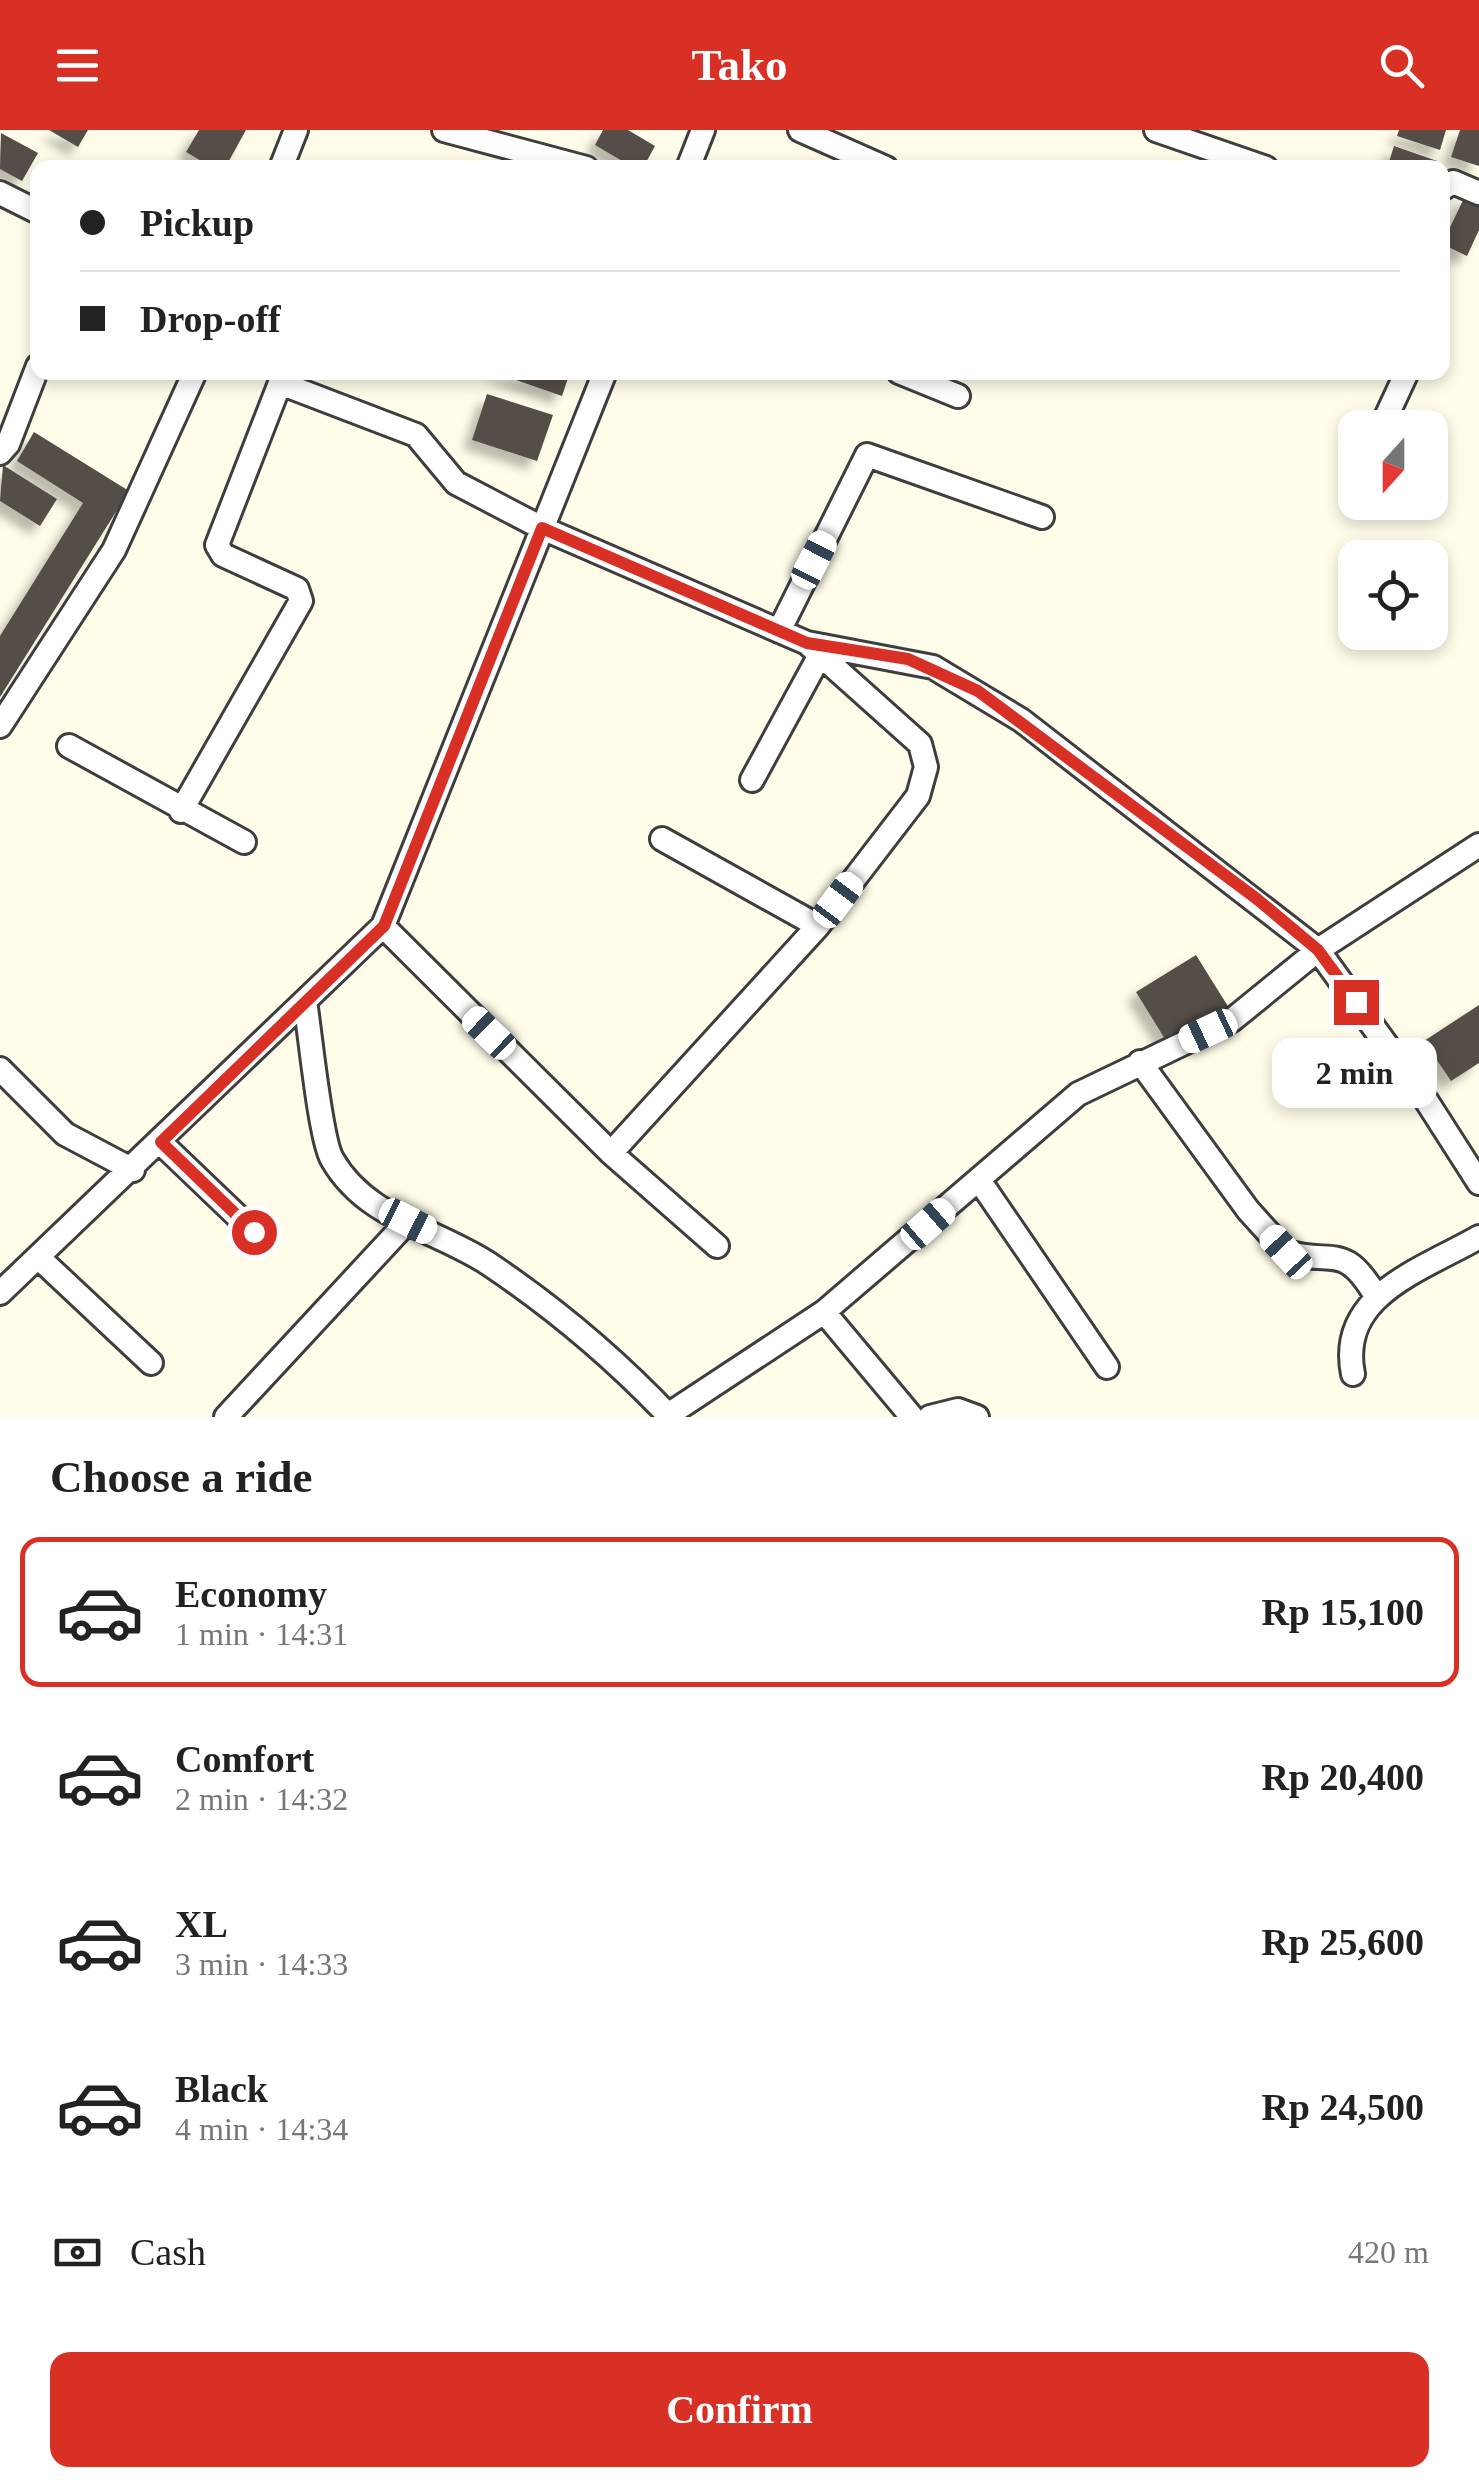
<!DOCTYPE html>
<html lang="en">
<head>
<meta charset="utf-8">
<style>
  :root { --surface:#fff; --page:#f6f6f6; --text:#222; --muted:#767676; --line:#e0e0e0; --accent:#d93025 }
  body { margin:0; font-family:Georgia,serif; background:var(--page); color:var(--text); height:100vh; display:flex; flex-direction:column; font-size:38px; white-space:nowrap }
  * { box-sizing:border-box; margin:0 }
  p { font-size:32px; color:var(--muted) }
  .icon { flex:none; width:55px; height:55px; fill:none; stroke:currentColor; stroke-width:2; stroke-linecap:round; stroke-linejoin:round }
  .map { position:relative; height:1287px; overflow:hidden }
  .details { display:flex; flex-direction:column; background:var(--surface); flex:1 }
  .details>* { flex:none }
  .top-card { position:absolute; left:30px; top:30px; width:1420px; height:220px; border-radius:20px; box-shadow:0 5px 15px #0003; display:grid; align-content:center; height:220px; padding:0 50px; background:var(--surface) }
  .needle { width:65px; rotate:201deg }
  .buttons { position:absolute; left:1338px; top:280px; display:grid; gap:20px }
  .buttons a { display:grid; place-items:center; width:110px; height:110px; border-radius:20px; background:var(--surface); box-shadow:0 5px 15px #0003; font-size:50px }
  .end { position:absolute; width:45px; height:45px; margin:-22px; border:12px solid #d93025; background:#fff; box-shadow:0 0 0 5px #fff }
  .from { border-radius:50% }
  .bubble { position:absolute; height:70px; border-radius:20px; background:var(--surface); box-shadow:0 5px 15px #0003; font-size:32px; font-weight:600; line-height:70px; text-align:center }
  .car { position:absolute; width:30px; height:60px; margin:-30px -15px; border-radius:12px; box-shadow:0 0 8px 2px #0007; background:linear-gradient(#fff 24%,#345 0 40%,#fff 0 76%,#345 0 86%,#fff 0) }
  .top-card b { display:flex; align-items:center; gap:35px; height:95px; font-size:38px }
  .top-card b+b { border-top:2px solid var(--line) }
  .top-card i { width:25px; height:25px; background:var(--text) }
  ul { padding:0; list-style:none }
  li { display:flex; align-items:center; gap:30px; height:150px; margin:0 20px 15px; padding:0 30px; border:5px solid transparent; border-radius:20px }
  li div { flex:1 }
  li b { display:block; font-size:38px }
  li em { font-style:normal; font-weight:600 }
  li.active { border-color:var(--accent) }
  li>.icon { width:90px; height:90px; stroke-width:1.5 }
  h2 { padding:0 50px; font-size:45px; line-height:120px }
  .pay { display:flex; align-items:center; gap:25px; height:110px; padding:0 50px; font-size:38px }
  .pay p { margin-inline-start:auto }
  .button { display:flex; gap:20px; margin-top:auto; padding:20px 50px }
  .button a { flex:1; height:115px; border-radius:20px; background:var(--accent); color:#fff; font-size:40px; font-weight:600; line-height:115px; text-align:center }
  header { display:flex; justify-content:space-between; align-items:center; height:130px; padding:0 50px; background:var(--accent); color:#fff; font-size:45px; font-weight:600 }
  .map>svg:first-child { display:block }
  .building { fill:#544d47; filter:url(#shadow) }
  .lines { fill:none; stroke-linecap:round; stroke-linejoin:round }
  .street-casing { stroke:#3e3e3e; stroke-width:28 }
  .street { stroke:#fff; stroke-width:22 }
  .route { stroke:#d93025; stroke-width:12 }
</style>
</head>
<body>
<header><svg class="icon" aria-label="menu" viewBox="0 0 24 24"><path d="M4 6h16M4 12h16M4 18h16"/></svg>Tako<svg class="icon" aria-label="search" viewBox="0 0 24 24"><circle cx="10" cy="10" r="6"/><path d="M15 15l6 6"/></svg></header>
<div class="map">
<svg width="1479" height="1287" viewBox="0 0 1479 1287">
  <defs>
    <filter id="shadow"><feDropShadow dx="-9" dy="9" stdDeviation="5" flood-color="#0004"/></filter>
  </defs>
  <rect width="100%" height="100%" fill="#fffde9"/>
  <path class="building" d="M49,0h39l-10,17z
    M199,0h47l-21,38h-12l-27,-16z
    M603,0h25l27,16 -12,22h-9l-39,-23z
    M1399,0h47l-6,20 -43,-14z
    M1460,0h19v36l-28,-9z
    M1,3l37,20 -16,28 -22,-12z
    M1394,16l43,15 -3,7h-47z
    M1466,64l13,6v30l-12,26 -25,-12z
    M493,242h77l-8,24z
    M487,264l66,21 -16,46 -65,-21z
    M34,302l95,59 -129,206v-61l83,-133 -66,-42z
    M3,335l54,34 -17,27 -40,-25z
    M1196,825l33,53 -61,36 -32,-52z
    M1479,875v58l-28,18 -27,-40z"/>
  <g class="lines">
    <g class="street-casing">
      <path id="street" d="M444,0l142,38
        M800,0l86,38
        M1156,0l110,38
        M281,38l15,-38
        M688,38l15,-38
        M1442,59l11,-7 26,11
        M0,63l38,19
        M899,242l59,24
        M1381,298l26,-56
        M0,323l8,-9 30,-78
        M779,501l88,-176 175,62
        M0,596l114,-176 81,-178
        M69,616l175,96
        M752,650l68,-125
        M181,681l120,-210 -4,-12 -74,-34 -6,-10 63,-162 136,52 40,48 86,45 265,115 126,24 88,53 297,230 106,147 55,86
        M662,709l156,87
        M383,796l228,227 106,93
        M305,871c5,31 15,137 27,158 34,60 102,69 157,105 64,43 128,97 181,153
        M1140,932l108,148 38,42c48,14 57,-11 90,44
        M0,939l65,65 68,36
        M161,1013l92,88
        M611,1023l207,-227 100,-130 8,-29 -6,-23 -113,-101
        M979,1050l128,187
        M38,1127l113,106
        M0,1163l383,-367 222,-554
        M824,1182l88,105
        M1353,1244c-16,-79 69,-104 126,-137
        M226,1287l182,-196
        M665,1287l159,-105 254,-218 154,-74 86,-70 161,-105
        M930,1287l28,-7 19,7"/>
    </g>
    <use href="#street" class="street"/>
  </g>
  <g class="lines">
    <path class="route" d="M254,1102l-93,-90 223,-216 158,-398 265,115 101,16 70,32 279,208 61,51 38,52"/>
  </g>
</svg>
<div class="buttons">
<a><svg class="needle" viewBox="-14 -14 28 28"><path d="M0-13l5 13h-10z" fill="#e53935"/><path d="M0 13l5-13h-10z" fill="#767676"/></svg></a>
<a><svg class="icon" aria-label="locate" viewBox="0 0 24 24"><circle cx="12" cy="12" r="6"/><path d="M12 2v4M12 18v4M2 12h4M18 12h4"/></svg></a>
</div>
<i class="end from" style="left:254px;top:1102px"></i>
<i class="end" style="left:1356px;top:872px"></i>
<div class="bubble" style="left:1272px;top:908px;width:165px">2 min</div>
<i class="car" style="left:814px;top:430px;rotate:27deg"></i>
<i class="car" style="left:838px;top:770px;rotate:37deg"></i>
<i class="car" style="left:1208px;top:901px;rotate:245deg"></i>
<i class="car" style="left:489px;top:903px;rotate:314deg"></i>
<i class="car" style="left:408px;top:1091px;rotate:117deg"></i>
<i class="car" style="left:928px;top:1094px;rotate:49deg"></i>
<i class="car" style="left:1286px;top:1122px;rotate:317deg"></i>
<div class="top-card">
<b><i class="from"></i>Pickup</b>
<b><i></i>Drop-off</b>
</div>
</div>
<section class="details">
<h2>Choose a ride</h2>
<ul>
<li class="active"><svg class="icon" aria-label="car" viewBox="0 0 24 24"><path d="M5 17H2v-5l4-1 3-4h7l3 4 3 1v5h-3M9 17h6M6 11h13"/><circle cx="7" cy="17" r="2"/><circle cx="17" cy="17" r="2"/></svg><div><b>Economy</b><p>1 min · 14:31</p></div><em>Rp 15,100</em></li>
<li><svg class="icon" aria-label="car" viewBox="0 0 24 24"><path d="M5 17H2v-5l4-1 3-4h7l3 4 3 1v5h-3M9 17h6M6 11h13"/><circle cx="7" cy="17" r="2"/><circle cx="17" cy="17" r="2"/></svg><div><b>Comfort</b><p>2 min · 14:32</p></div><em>Rp 20,400</em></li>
<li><svg class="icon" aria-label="car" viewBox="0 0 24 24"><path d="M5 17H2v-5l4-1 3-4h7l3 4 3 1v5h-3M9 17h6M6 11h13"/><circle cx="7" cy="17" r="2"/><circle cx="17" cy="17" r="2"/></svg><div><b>XL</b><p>3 min · 14:33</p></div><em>Rp 25,600</em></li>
<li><svg class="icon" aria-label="car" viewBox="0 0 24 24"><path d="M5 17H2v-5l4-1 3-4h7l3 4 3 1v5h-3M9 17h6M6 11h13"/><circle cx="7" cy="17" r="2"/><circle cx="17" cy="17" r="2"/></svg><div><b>Black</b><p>4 min · 14:34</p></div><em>Rp 24,500</em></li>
</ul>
<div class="pay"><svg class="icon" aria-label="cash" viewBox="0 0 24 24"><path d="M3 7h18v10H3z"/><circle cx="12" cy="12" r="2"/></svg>Cash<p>420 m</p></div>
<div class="button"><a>Confirm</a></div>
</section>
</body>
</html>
